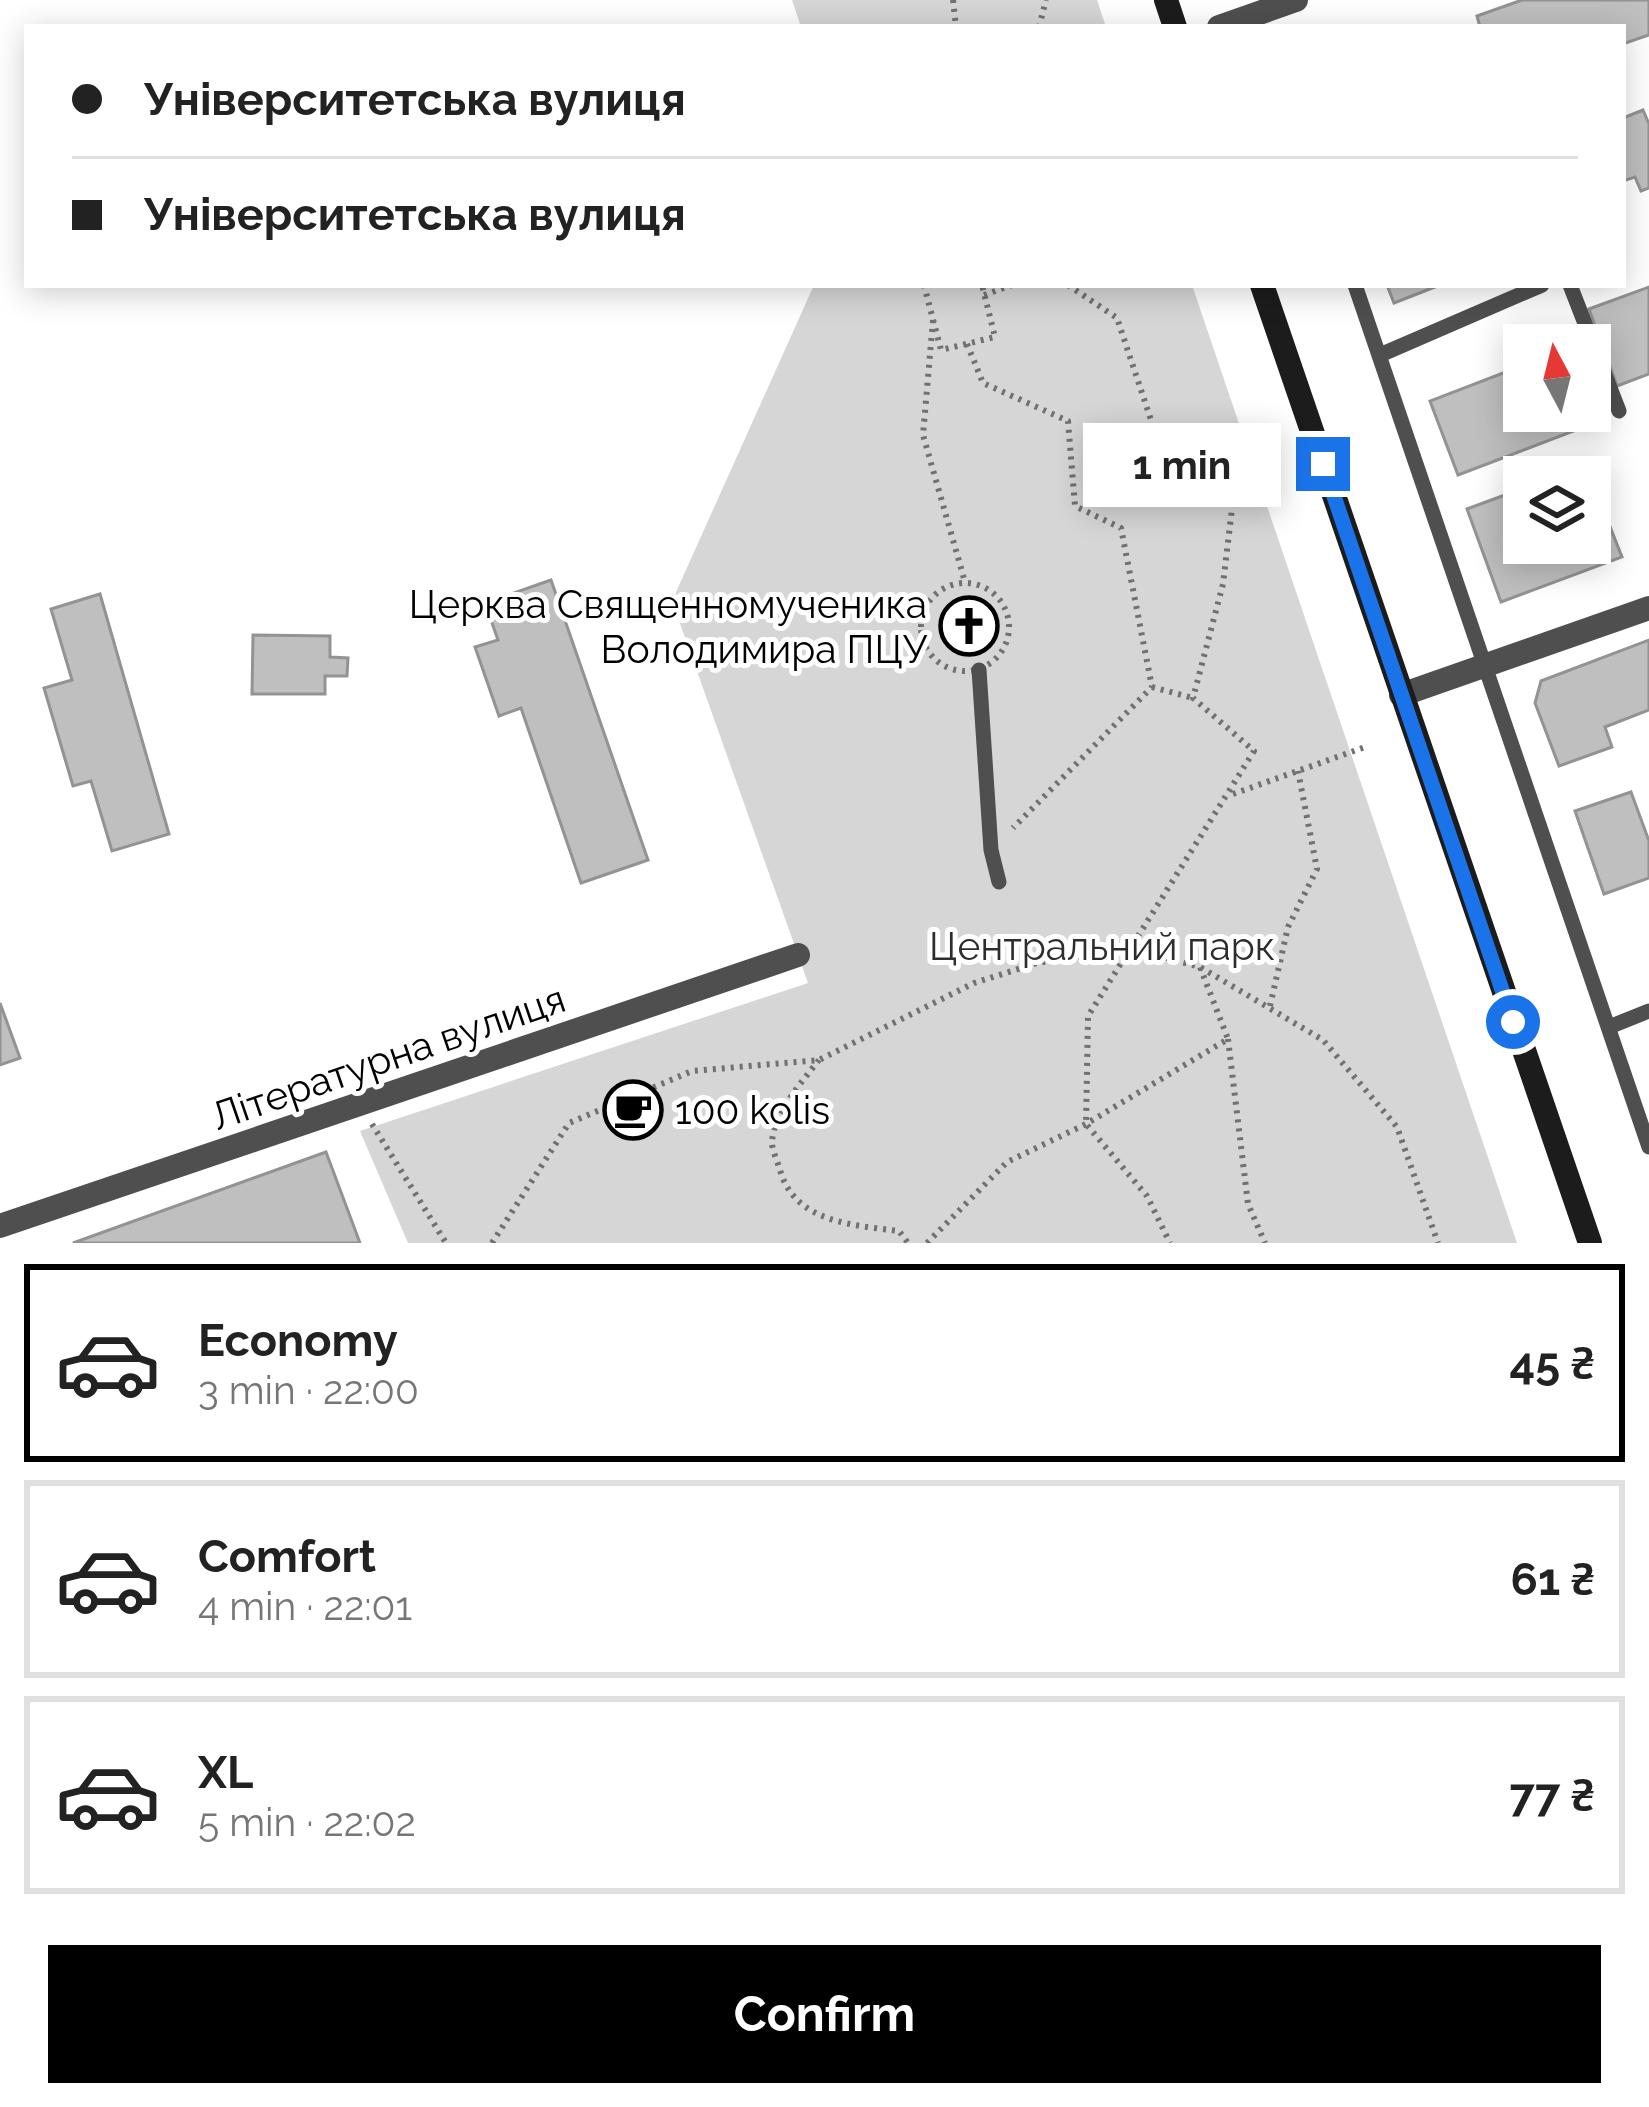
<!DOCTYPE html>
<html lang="en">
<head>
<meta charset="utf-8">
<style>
  :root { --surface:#fff; --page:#f6f6f6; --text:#222; --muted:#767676; --line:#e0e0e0; --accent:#000 }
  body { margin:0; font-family:Raleway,sans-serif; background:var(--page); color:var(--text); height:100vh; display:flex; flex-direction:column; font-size:45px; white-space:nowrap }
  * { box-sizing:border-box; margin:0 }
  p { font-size:39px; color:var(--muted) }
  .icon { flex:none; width:66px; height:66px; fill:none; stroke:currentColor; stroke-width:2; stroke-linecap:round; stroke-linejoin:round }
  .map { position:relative; height:1243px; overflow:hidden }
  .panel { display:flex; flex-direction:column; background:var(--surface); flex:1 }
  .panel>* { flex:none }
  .banner { position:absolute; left:24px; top:24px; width:1602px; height:264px; border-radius:0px; box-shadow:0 6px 30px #0003; display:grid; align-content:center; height:264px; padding:0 48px; background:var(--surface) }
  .needle { width:78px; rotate:353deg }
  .controls { position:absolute; left:1503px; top:324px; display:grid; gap:24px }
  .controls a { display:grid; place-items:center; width:108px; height:108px; border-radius:0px; background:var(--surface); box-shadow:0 6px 30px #0003; font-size:60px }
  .end { position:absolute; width:54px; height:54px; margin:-27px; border:15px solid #1a73e8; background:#fff; box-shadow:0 0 0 6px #fff }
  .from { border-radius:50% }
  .bubble { position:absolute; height:84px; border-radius:0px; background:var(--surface); box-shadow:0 6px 30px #0003; font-size:39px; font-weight:700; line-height:84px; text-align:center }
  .banner b { display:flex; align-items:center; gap:42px; height:114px; font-size:45px }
  .banner b+b { border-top:3px solid var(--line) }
  .banner i { width:30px; height:30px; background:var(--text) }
  ul { padding:21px 0 0; list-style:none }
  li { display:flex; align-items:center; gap:36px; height:198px; margin:0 24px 18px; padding:0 24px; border:6px solid var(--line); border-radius:0px }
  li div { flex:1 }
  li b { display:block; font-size:45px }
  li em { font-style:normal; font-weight:700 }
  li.on { border-color:var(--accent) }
  li>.icon { width:108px; height:108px; stroke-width:1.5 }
  .cta { display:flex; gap:24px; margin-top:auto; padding:24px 48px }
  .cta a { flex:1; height:138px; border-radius:0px; background:var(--accent); color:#fff; font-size:48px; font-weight:700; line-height:138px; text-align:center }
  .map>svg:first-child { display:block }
  .green { fill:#d6d6d6 }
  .building { fill:#bfbfbf; stroke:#939393; stroke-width:3 }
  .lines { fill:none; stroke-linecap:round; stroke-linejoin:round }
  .path { stroke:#717171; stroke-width:6; stroke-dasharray:3 6; stroke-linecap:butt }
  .service { stroke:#4f4f4f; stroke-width:15 }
  .minor { stroke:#4f4f4f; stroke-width:24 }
  .secondary { stroke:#1c1c1c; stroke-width:24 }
  .route { stroke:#1a73e8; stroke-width:15 }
  .labels { text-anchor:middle; stroke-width:10; stroke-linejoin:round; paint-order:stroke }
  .poi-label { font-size:39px; fill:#000; stroke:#fff; text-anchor:end }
  .park-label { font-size:39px; fill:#2d2d2d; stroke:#fff }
  .street-label { font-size:39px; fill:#000; stroke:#fff }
</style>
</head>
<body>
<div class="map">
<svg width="1649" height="1243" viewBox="0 0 1649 1243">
  <rect width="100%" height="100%" fill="#fff"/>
  <path class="green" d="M792,0h305l9,27h-305z
    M814,285h378l325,958h-1109l-48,-112 448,-148 -136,-382z"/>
  <path class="building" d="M1522,0h127v35l-26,9v-17h-143l-3,-11z
    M1643,110l6,14v64l-8,3 -6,-14 -12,4v-63z
    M1387,285h53l-46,18z
    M1649,287v87l-32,12 -28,-77z
    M1524,365v46h48l7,18 -121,46 -28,-74z
    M1524,488v55h66v-35l11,-4 21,53 -121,45 -34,-93z
    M551,580l97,280 -67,23 -60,-175 -22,8 -24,-69 23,-7 -13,-37z
    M100,594l69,240 -57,17 -21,-70 -18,5 -29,-98 28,-8 -21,-71z
    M948 629a21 21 0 1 1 42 0a21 21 0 1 1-42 0Z
    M253,635l77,1v21l18,1 -1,18h-22v18h-73z
    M1649,640v70l-44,17 7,20 -53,19 -24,-63 6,-22z
    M1631,792l18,49v37l-45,16 -29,-83z
    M0,1003l20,55 -20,7z
    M326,1152l34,91h-287z"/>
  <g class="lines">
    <path class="path" d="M953,0l3,27
      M1039,27l7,-27
      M924,285l17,65 54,-13 -13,-52
      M1068,285l49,33 47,141 70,33 -11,92 -30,114 61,53 -166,265 -2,108 61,72 23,47
      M984,295l28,-10
      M933,320l-10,115 42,147
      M967,344l16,39 85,38 7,85 46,22 31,159 -139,141
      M921 627a44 44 0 1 1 88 0a44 44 0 1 1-88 0Z
      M1152,687l41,11
      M1233,794l132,-47
      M1270,1006l18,-79 29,-58 -19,-98
      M1228,1039l20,165 17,39
      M819,1060c-17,22 -46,53 -47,83 0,7 6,20 8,27 15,53 73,55 119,61l9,12
      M372,1124l74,119
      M492,1243l77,-120 123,-52 127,-11 155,-77 63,-20 96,-14 67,18 123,73 74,87 41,116
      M927,1243l80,-81 79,-38 142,-85 -28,-72"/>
    <path class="service" d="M1355,285l294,862
      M1570,285l49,126
      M1380,355l162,-70
      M979,670l12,180 8,32
      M1609,1027l40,-16"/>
    <path class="minor" d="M1219,27l77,-27
      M1401,695l248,-87
      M0,1226l798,-271"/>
    <path class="secondary" d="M1166,0l9,27
      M1262,285l328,958"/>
  </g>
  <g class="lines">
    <path class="route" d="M1323,464l190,558"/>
  </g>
  <defs>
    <g id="church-ring" transform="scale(3)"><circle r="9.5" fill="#fff" stroke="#000" stroke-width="1.5"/><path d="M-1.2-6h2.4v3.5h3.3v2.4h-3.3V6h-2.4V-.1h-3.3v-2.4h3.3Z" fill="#000"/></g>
    <g id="cafe-ring" transform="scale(3)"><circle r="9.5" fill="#fff" stroke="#000" stroke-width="1.5"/><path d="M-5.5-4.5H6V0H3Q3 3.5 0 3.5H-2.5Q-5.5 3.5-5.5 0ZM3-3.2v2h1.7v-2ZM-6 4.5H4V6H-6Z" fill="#000"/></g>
  </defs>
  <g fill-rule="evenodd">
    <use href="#church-ring" x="969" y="626"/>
    <use href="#cafe-ring" x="633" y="1110"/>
  </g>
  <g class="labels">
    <g class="poi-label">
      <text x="927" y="618">Церква Священномученика<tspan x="927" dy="45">Володимира ПЦУ</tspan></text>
      <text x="675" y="1124" text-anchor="start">100 kolis</text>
    </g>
    <g class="park-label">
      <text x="1102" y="960">Центральний парк</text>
    </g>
    <g class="street-label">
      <text transform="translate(388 1057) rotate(-19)" y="14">Літературна вулиця</text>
    </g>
  </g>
</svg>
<div class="controls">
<a><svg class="needle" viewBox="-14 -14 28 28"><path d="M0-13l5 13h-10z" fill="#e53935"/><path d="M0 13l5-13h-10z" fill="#767676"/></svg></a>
<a><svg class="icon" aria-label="layers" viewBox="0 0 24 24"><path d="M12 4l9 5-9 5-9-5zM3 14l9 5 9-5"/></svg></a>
</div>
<i class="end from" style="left:1513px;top:1022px"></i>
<i class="end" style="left:1323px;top:464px"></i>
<div class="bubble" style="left:1083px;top:423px;width:198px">1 min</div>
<div class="banner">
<b><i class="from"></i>Університетська вулиця</b>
<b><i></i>Університетська вулиця</b>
</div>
</div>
<section class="panel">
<ul>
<li class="on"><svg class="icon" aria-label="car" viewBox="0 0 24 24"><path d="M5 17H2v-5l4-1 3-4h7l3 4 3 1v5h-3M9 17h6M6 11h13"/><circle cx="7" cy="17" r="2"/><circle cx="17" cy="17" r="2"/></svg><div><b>Economy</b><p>3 min · 22:00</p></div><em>45 ₴</em></li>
<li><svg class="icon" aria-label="car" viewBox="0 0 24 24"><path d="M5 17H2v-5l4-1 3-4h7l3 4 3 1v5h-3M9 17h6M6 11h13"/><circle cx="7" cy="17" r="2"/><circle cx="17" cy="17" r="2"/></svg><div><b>Comfort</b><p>4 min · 22:01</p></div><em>61 ₴</em></li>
<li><svg class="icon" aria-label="car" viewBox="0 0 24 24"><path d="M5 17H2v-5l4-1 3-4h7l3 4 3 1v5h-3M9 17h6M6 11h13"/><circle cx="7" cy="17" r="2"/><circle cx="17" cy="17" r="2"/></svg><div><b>XL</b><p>5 min · 22:02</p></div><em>77 ₴</em></li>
</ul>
<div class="cta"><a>Confirm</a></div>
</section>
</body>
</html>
